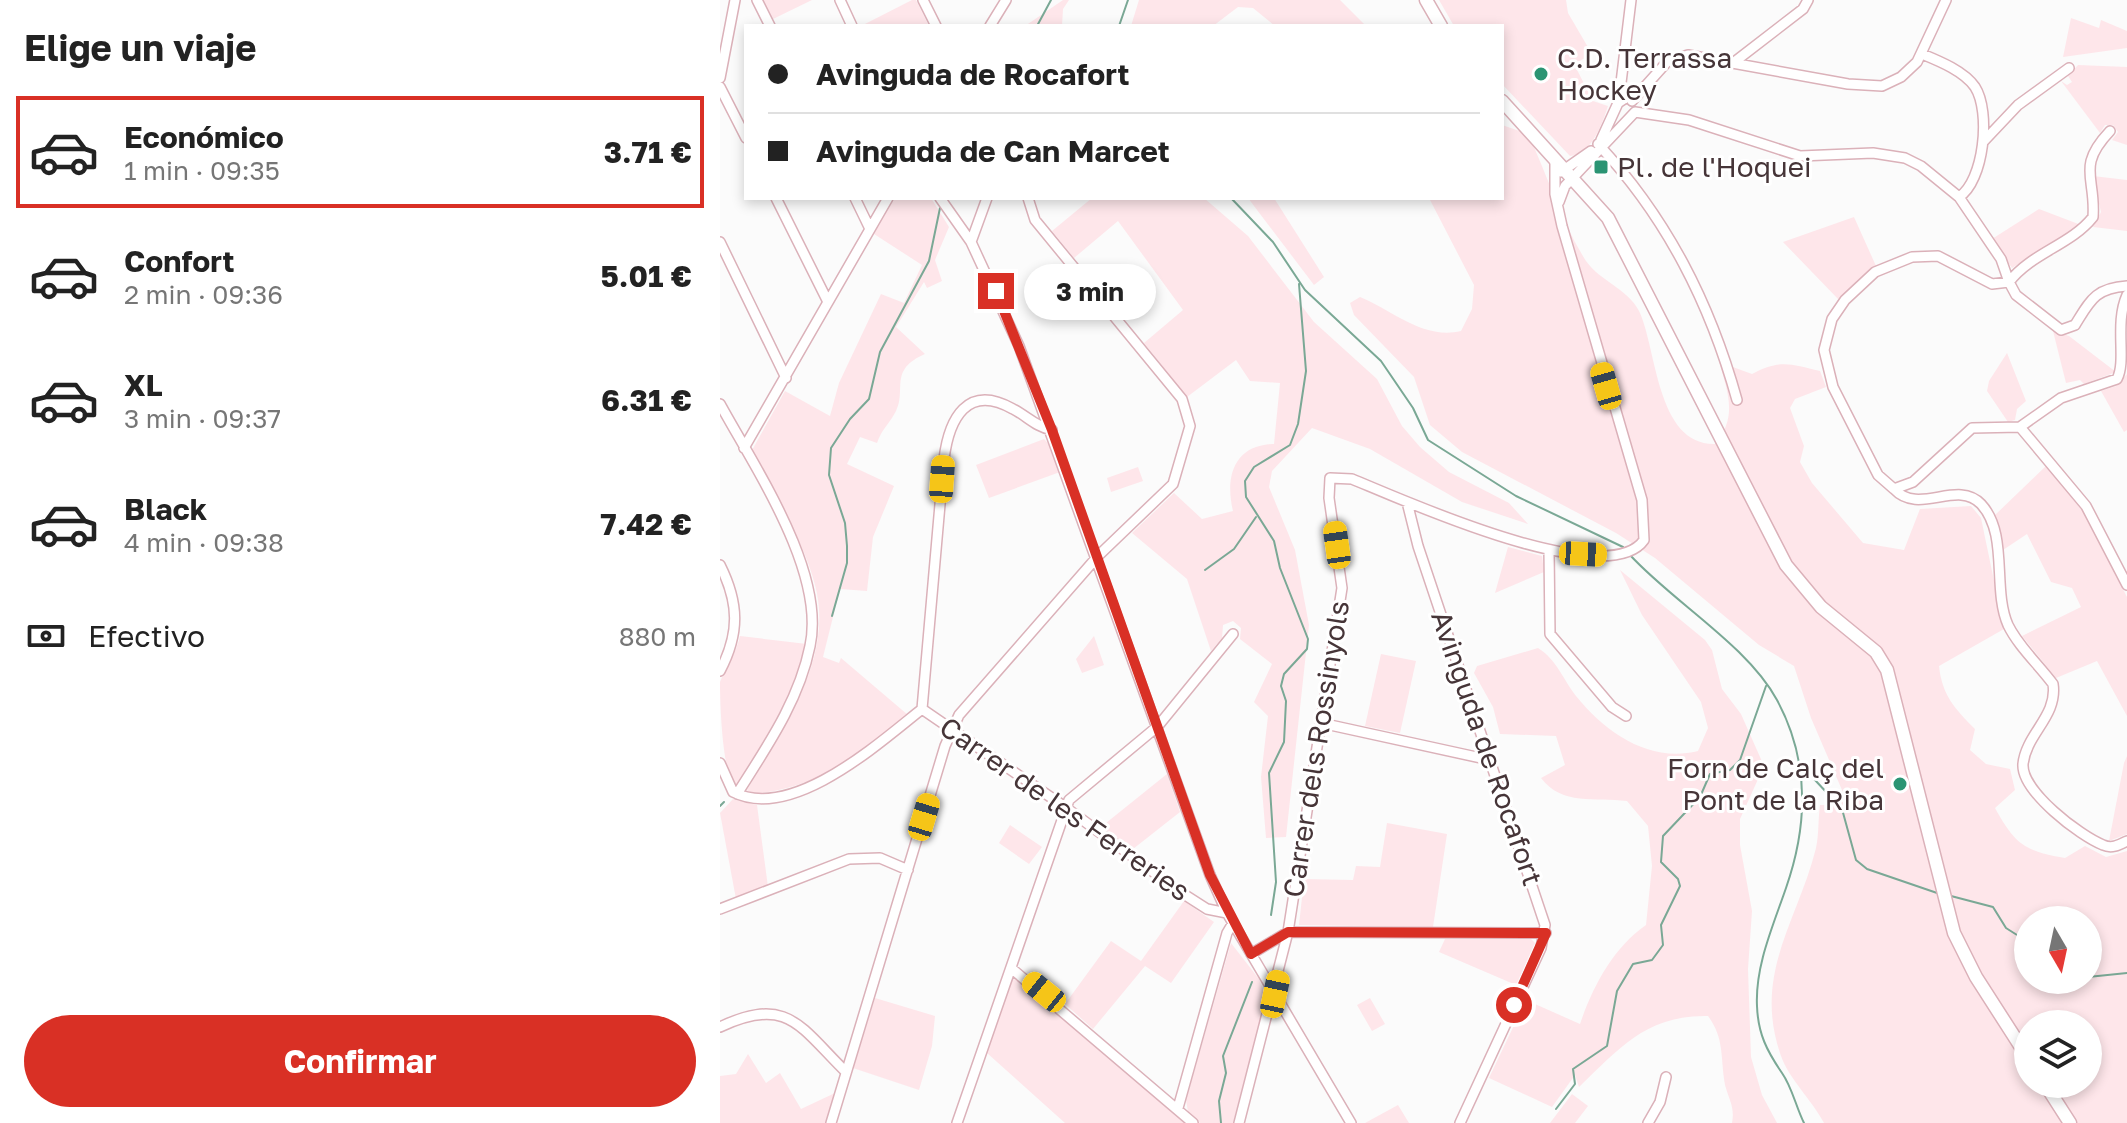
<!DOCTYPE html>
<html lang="es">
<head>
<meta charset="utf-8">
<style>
  :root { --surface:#fff; --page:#f2f2f2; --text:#222; --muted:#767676; --line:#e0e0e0; --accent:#d93025 }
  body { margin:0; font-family:"Golos Text",sans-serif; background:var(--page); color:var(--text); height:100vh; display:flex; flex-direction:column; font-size:30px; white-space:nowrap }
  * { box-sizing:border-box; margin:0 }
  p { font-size:26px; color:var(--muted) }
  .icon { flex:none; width:44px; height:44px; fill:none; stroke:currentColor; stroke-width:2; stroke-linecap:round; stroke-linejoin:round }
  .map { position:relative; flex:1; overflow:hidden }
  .sheet { display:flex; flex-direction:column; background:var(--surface); width:720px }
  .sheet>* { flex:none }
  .guide { position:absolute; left:24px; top:24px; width:760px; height:176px; border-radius:0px; box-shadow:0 4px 12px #0003; display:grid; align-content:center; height:176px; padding:0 24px; background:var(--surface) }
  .needle { width:52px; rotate:171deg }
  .buttons { position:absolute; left:1294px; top:906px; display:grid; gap:16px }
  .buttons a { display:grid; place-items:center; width:88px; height:88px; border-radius:50%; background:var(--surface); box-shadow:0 4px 12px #0003; font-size:40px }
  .end { position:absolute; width:36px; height:36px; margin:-18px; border:10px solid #d93025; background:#fff; box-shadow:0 0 0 4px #fff }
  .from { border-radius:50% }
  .bubble { position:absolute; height:56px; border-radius:28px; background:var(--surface); box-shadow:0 4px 12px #0003; font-size:26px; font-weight:700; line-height:56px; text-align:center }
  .car { position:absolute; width:24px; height:48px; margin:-24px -12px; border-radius:10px; box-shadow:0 0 6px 2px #0007; background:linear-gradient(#f5c518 24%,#345 0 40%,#f5c518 0 76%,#345 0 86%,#f5c518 0) }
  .guide b { display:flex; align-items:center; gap:28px; height:76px; font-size:30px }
  .guide b+b { border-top:2px solid var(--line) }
  .guide i { width:20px; height:20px; background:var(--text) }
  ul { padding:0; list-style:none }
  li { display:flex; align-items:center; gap:24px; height:112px; margin:0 16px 12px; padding:0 8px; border:4px solid transparent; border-radius:0px }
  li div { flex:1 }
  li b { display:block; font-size:30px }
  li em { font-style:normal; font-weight:700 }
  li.active { border-color:var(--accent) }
  li>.icon { width:72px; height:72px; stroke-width:1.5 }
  h2 { padding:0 24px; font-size:36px; line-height:96px }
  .pay { display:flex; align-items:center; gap:20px; height:88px; padding:0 24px; font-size:30px }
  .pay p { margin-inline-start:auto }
  .button { display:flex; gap:16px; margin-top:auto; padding:16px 24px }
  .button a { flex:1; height:92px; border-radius:48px; background:var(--accent); color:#fff; font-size:32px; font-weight:700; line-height:92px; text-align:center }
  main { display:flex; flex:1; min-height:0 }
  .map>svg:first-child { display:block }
  .green { fill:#fee6ea; fill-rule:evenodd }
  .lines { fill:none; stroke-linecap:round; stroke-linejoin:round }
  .stream { stroke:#7aa895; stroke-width:2 }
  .street-casing { stroke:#dbb1b9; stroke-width:12 }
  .secondary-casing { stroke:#dbb1b9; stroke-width:15 }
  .street { stroke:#fff; stroke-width:9 }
  .secondary { stroke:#fff; stroke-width:12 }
  .route { stroke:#d93025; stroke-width:10 }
  .poi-dot { fill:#2b9473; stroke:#fff; stroke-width:3 }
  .labels { text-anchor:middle; stroke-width:6; stroke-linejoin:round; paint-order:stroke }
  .poi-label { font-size:28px; fill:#463538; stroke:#fff; text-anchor:start }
  .street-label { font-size:28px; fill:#463538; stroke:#fff }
</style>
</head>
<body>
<main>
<section class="sheet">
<h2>Elige un viaje</h2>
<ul>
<li class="active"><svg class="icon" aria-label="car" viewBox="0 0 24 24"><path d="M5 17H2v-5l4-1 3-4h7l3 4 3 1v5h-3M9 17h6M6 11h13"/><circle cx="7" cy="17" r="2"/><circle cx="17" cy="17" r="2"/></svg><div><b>Económico</b><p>1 min · 09:35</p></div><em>3.71 €</em></li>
<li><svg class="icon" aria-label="car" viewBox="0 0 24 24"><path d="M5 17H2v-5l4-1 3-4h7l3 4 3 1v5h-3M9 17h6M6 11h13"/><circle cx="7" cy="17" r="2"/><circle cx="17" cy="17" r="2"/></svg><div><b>Confort</b><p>2 min · 09:36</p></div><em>5.01 €</em></li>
<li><svg class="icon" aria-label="car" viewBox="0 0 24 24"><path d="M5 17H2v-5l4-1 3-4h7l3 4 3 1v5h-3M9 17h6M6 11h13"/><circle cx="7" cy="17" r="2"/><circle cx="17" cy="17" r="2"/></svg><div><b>XL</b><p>3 min · 09:37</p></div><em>6.31 €</em></li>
<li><svg class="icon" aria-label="car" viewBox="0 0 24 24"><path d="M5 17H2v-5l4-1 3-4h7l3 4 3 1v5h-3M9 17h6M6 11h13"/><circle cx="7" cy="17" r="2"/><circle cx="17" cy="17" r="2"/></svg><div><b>Black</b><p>4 min · 09:38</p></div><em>7.42 €</em></li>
</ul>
<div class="pay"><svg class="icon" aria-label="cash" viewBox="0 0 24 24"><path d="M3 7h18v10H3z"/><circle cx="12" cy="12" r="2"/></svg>Efectivo<p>880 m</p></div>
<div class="button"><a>Confirmar</a></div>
</section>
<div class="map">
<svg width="1407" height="1123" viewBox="0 0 1407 1123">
  <rect width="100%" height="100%" fill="#fbfbfb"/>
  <path class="green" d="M43,0h49l-39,19z
    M192,0h4l13,26h-68z
    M343,0h6l-6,9 -1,17h-37z
    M419,0h201l26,26h-91l-22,-18 -15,-1 -25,19h-82z
    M719,0h127l2,13 24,41 -18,10 19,37 15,5c-6,18 -16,48 -38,50l-68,-72v-58h-48z
    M1351,18l28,10 2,-8 26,11v17l-64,9z
    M1358,65l49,2v78l-15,-5 6,-8 -5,-7h-8l-5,8 -39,-52 6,4 5,-3 -4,-6z
    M782,125l26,9c20,42 33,88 58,127 14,20 42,28 53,50 18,37 17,134 76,133 23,-26 13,-52 4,-82l33,12c27,-15 39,-10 68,-3l6,16 -31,12 -5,9 14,38 -4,16 12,21 51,60 41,7 16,-41 51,-3 10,12 23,111 -65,37c3,29 16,43 36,63l-5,21 16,14 24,5 5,21 -20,18c20,36 29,43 70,50l20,-12 21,11 21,-6v272h-303c-12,-23 -35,-44 -43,-67 -29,-82 17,-135 35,-208 3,-13 2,-29 4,-43h15l7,-15 -31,-72 -17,-52 -35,-21 -104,-87 -39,-25 -154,-81 -32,-27 -16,-48 -60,-62 -4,-12 10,-6c32,13 63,43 101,34l11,-22 2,-24 -45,-87h73zM1308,920h60v60h-60zM1308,1024h60v60h-60z
    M1373,176l34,4v51l-34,-4 8,-15z
    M175,198h36l18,29 -14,33 7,21 -15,7 -3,-6 -28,45 29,27c-37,16 -18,35 -29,57 -6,12 -15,19 -19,32l-17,-6 -13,27 47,22 -21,51 -6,54 -27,-2 -17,68 16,6 2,-5 67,57c-38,41 -101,76 -158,79l-3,-4c34,-60 88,-131 68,-205 -12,-47 -42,-91 -64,-133l34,-61 45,25 9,-33 42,-89 23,9 18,-38 -48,-31z
    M372,198h112l44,38 66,86 63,57 25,47 18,21 29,25 60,31 19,21 -66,-22 -92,-53 -58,-21 -40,43 -3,16 26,63 14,75 -23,212 -20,1 -5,-61 7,-61 -14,-14 18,-38 -32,-25 1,-11 -8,-7 -10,4 -1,13 -11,13 -24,-72 -55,-46 42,-40 28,26 31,-8c-8,-33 0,-66 41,-67l6,-61 -30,-2 -14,-21 -49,37 -43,-54 39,-33 -65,-89 -44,37 -22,-27z
    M528,198h26l50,79 -10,8z
    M1319,209l42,16 -69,43 -20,-29z
    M1134,217l22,49 -37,34 -56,-58z
    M1333,331l16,5 47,36 -32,12 -4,-4 -14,3z
    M1287,353l19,48 -9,8 -2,11 -7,2 -21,-31 2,-10z
    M1407,374v56l-3,2 -23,-41 15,-5z
    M324,439l6,6 10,27 -71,26 -13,-33z
    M1327,465l37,48 43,84v119l-30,-55 -41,17 -34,-42 59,-29 -9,-19 -21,-6 -24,-48 -27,18 -6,-36z
    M418,467l5,14 -32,11 -4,-14z
    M788,547l34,9 2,16 -49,21z
    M900,570l85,70 7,10 10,39 19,25 23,52 -24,53v26l12,66 -4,58 3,88 11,38 15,28h-45c3,-16 -3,-23 -7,-38 -5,-27 0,-46 -17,-69 -62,-1 -88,32 -129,71l-4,-12 -23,32 -63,-29 37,-78 54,24c13,-38 33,-76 66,-99l6,-59 -4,-40 -21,-25c-32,-4 -65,5 -86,-23l24,-13 -9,-29 -56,-2 -7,-27 -19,-34 3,-7 61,-18c18,11 25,31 38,48 30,37 73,67 122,55l10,-23 -7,-26 -59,-87z
    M20,636l67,8 -20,56 -47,82 -6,4c-12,-18 -14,-83 -14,-104 6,-16 16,-28 20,-46z
    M374,636l10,29 -22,8 -6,-14z
    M661,654l35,7 -16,72 -35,-7z
    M1407,756v78l-18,7 15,-78z
    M447,774l13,38 -47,37 -32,-22z
    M13,799l24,6 11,82 -32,12 -16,-86z
    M667,823l60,11 -14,93 -134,-2 5,-46 49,1 3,-14 24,1z
    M290,825l32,22 -13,17 -30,-21z
    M464,901l30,21 -43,61 -26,-17 -52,63 -28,-25 46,-63 30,20z
    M725,939h86l4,4 -19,42 -77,-33z
    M511,943l28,36 7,18 -33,126h-33l-12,-11 -2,-12z
    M296,978l7,3 162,142h-120l-78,-70 24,-73z
    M155,998l60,18 -3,30 -13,44 -66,-22z
    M650,998l15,26 -13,7 -15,-26z
    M28,1054l18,29 14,-10 21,36 34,-16 -9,30h-106v-47l16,-2z
    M852,1094l16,12 -13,17h-25z
    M678,1105l11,18h-44z"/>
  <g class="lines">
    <path class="stream" d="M317,26l14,-26
      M399,26l9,-26
      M511,198l42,44 32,48 76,71 32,47 15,32 88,56 107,51
      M910,555c43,47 117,90 147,145 33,61 31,125 9,188 -13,38 -31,78 -29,118 1,28 10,45 25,67 10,14 14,34 22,50
      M485,570l29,-21 22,-32
      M112,616l15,-53v-17l-2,-23 -16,-48 2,-27 19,-29 19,-20 11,-47 49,-91 11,-53
      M1081,765l41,44 14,51 11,9 73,25
      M0,806l4,-4
      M1231,896l42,11 13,21 22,14
      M551,915l5,-33 -7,-109 15,-31 2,-41 -5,-15 3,-12 23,-25 1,-10 -28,-71 -6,-27 -28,-44 -1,-16 9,-14 36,-22 8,-21 8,-53 -7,-87
      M1368,977l39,-4
      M836,1109l19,-25 -2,-15 34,-23 10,-55 16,-27 19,-4 11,-15 -2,-20 19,-39 -2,-7 -17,-17 2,-26 37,-39 10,-23 20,-4 10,-10 26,-74
      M501,1123l-2,-22 7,-28 -3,-17 29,-74"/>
    <g class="street-casing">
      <path id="street" d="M37,0l13,26
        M120,0l12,26
        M203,0l13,26
        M270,26l16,-26
        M1202,54c17,7 42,17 53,33 16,25 9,94 -16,110
        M1013,63l70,-54 5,-9
        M0,78l15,-78
        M0,87l26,51
        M904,99l-4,-8 11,-91
        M912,101l35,-39 21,-7 160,29 34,2 19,-9 16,-15 29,-62
        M915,112l54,8 111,36 73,-3 32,5 16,8 38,31 42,62 8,23
        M881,140l17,-37 6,-4
        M1264,141l34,-36 51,-37
        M878,144c69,74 112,159 139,256
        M841,172l30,-21
        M56,198l52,104
        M135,198l15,31
        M220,198l31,44 48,104 191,529 17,38 124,210
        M839,202l6,-16 70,-74
        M0,242l66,136
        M251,242l16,-44
        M1289,282c22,-29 62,-37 84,-65 3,-40 -17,-50 17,-86
        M0,404c35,64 106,168 90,242 -11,55 -44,102 -73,148
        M1300,427l-48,1 -59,54 -19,7 -16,-14 -45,-88 -9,-37 8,-31 13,-19 30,-28 37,-15 26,-1 54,28 17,-2 7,13 45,35 14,-5c15,-24 20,-37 52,-39
        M1300,427l41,-29 56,-19c10,-19 -3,-55 10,-84
        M1300,427l66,79 41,79
        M24,448l144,-250
        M1174,489c25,27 63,-10 87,15 28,30 11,85 27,121 10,21 31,40 45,59 5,32 -27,50 -30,80 -2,27 57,72 80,81 9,4 16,0 24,-4
        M687,502l11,44 127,379 -4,23 -81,175
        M829,550l1,84 62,73 14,9
        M0,565c19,38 20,68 0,106
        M202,709l22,-250c5,-40 23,-76 69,-50 14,7 23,18 39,21
        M202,709l143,98 117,86 25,16 20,4
        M601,723l169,37
        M0,763l13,29c59,30 146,-49 189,-83
        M0,909l129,-50 31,-1 28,12
        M568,932l258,1
        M531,954l37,-22
        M291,968l182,155
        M0,1027c68,-32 80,0 126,45
        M458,1108l49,-175 6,-10
        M111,1123l114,-377 14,-31 139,-159 75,-72 17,-58 -8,-27 -147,-179 -7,-22
        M237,1123l112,-323 89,-74 75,-92
        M519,1123l49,-191 54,-344 -13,-90 1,-20 22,1c49,20 255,114 292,61l-2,-40 -80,-274 -7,-32v-35
        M928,1123l12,-21 6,-25"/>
    </g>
    <g class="secondary-casing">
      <path id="secondary" d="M706,0l15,26
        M782,101l106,117 178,347 35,42 55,45 11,18 67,263 22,44 52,81
        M1325,1084l25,39"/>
    </g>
    <use href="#street" class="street"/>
    <use href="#secondary" class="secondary"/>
  </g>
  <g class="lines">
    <path class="route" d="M276,291l56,139 158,445 41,79 37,-22 258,1 -32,72"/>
  </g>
  <g class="poi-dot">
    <circle cx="821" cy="74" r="8"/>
    <rect x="873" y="159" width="16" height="16" rx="4"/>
    <circle cx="1180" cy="784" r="8"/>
  </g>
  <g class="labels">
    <g class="poi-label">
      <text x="837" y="68">C.D. Terrassa<tspan x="837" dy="32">Hockey</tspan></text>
      <text x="897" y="177">Pl. de l'Hoquei</text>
      <text x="1164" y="778" text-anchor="end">Forn de Calç del<tspan x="1164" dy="32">Pont de la Riba</tspan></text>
    </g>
    <g class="street-label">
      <text transform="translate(767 748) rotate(71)" y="10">Avinguda de Rocafort</text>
      <text transform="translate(596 749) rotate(-81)" y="10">Carrer dels Rossinyols</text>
      <text transform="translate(345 809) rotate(35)" y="10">Carrer de les Ferreries</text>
    </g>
  </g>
</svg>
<div class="buttons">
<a><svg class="needle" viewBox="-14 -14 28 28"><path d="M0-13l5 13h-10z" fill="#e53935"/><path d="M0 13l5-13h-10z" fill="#767676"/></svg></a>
<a><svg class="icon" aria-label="layers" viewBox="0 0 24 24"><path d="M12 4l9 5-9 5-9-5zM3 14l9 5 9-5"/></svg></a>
</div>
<i class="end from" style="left:794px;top:1005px"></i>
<i class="end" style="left:276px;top:291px"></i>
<div class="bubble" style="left:304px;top:264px;width:132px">3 min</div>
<i class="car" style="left:886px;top:386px;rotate:344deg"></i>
<i class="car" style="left:222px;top:479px;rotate:4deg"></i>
<i class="car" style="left:617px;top:545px;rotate:352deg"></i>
<i class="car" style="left:863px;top:554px;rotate:93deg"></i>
<i class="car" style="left:204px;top:817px;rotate:17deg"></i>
<i class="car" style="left:324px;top:992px;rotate:309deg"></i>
<i class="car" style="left:555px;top:994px;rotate:12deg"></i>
<div class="guide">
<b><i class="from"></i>Avinguda de Rocafort</b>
<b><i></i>Avinguda de Can Marcet</b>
</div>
</div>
</main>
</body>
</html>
